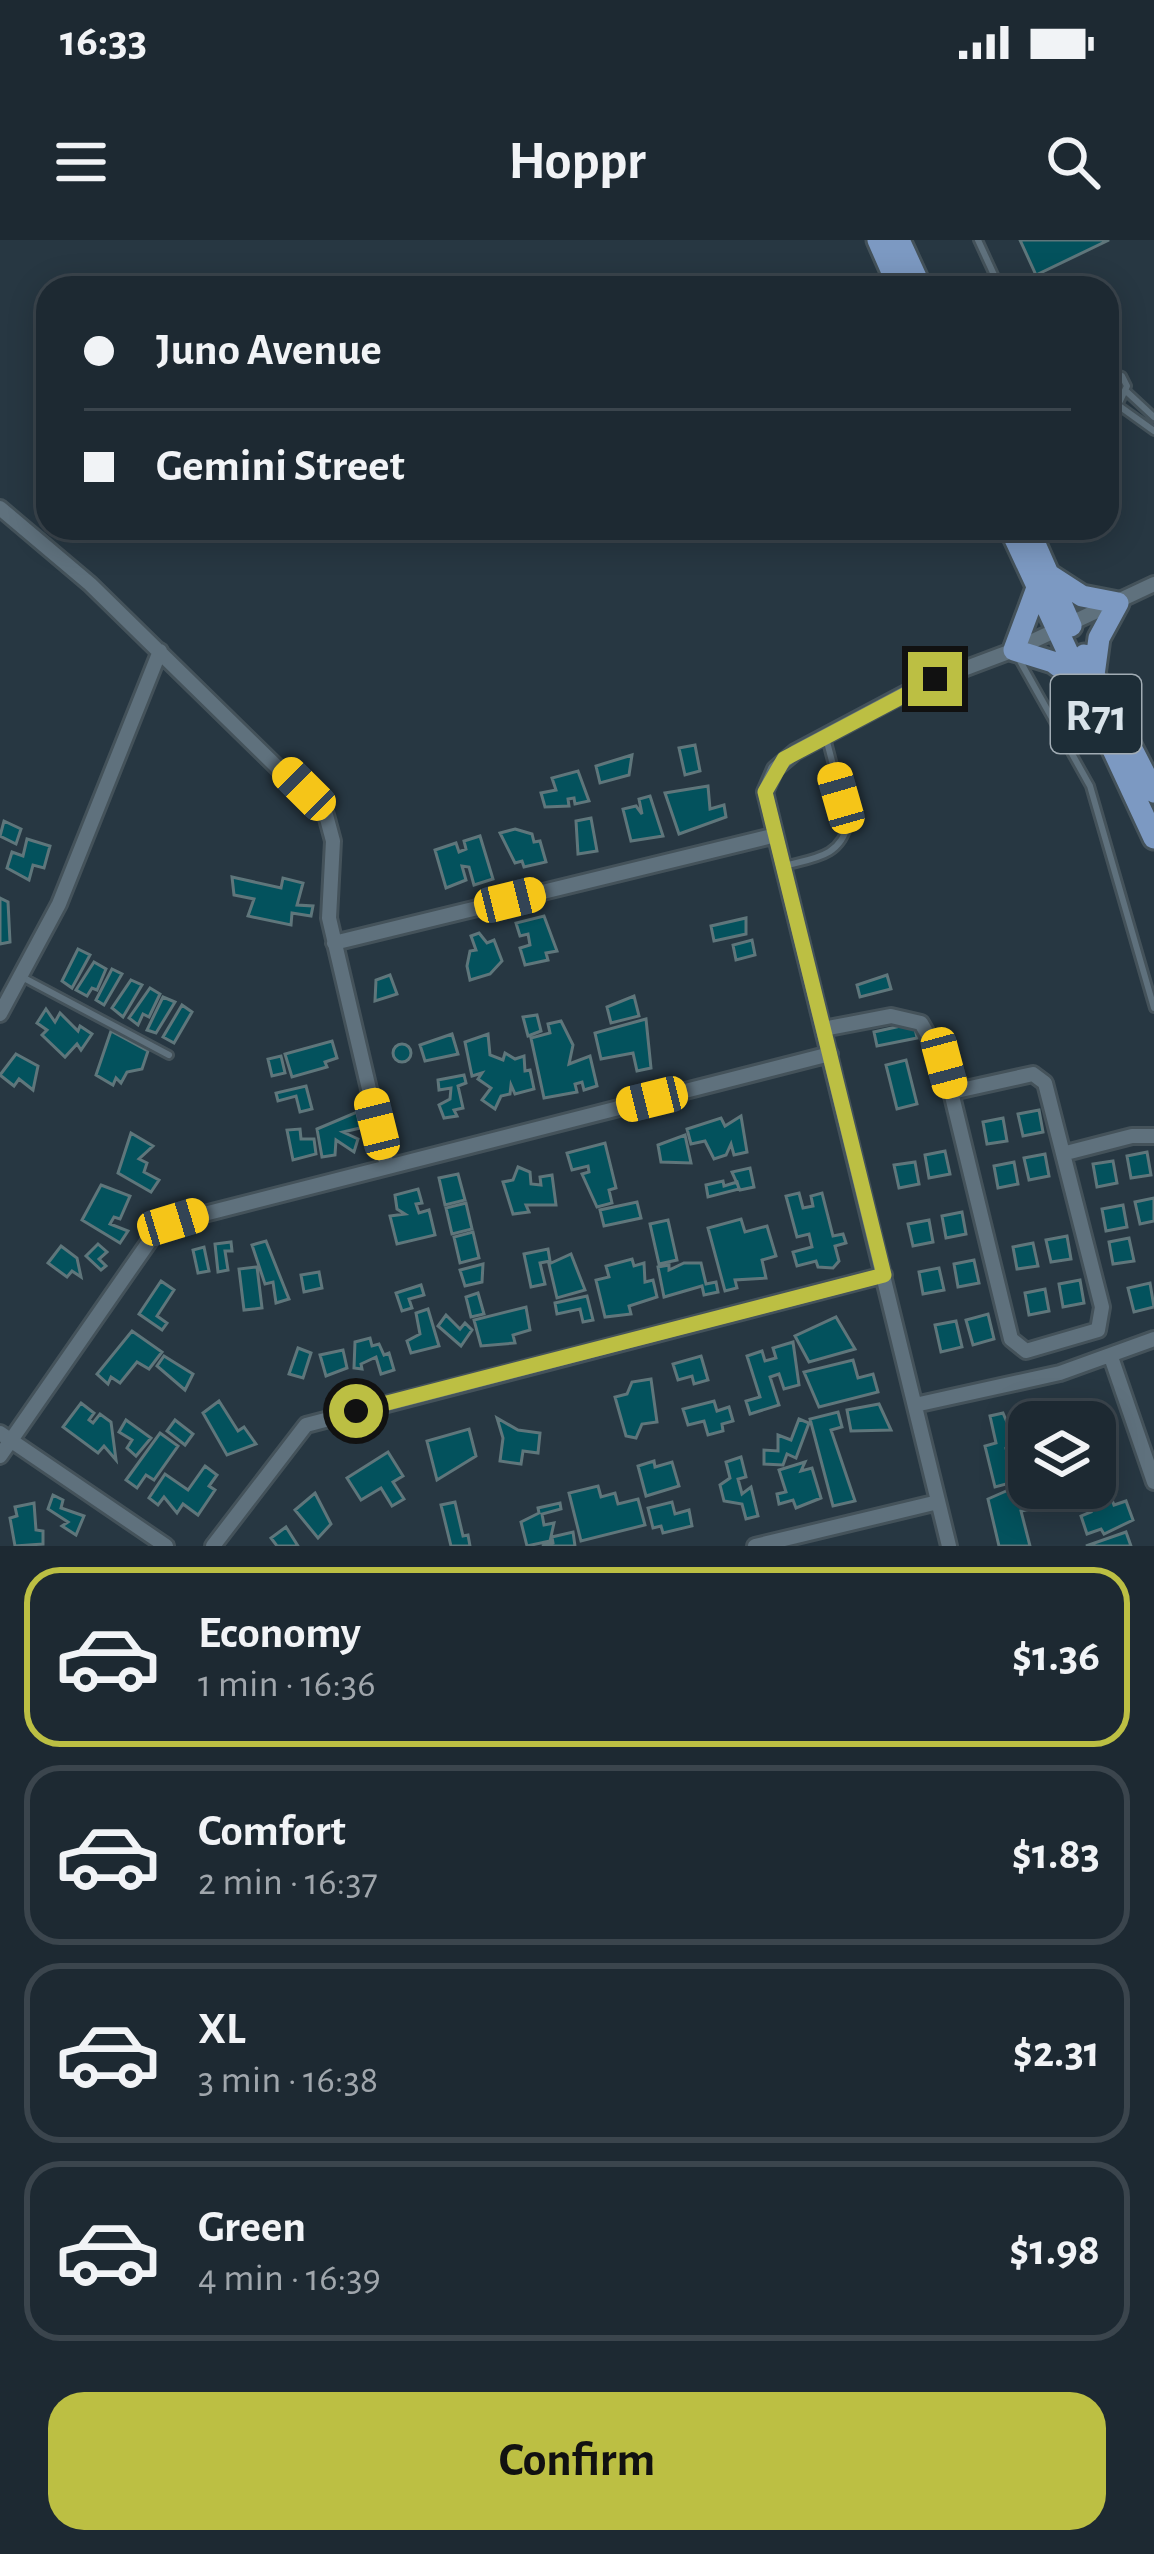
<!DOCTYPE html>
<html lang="en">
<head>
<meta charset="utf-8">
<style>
  :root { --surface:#1d2932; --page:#2a353e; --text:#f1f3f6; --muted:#a0a6ac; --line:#3b454d; --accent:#bcbf43 }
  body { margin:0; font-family:"Alegreya Sans",sans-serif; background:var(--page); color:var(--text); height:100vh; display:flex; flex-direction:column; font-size:45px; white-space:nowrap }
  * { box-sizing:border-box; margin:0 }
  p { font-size:39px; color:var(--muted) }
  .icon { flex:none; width:66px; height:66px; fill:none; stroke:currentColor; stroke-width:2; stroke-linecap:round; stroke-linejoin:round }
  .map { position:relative; height:1306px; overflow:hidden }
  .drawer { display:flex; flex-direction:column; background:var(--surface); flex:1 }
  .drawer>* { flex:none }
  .banner { position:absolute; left:36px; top:36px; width:1083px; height:264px; border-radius:36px; box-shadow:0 6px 30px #0003,0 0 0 3px var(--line); display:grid; align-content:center; height:264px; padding:0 48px; background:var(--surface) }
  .controls { position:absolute; left:1008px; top:1161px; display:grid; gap:24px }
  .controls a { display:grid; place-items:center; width:108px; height:108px; border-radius:24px; background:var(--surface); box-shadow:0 6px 30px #0003,0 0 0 3px var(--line); font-size:60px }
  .end { position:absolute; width:54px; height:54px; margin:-27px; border:15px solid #bcbf43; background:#111; box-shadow:0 0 0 6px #111 }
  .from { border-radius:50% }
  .car { position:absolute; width:36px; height:72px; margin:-36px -18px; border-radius:15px; box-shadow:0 0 9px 3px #0007; background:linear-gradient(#f5c518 24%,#345 0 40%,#f5c518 0 76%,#345 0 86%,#f5c518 0) }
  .banner b { display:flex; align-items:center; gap:42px; height:114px; font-size:45px }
  .banner b+b { border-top:3px solid var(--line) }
  .banner i { width:30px; height:30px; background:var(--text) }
  ul { padding:21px 0 0; list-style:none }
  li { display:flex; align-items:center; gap:36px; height:180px; margin:0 24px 18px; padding:0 24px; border:6px solid var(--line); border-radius:36px }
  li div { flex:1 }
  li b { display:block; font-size:45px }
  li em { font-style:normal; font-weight:700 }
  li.active { border-color:var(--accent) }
  li>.icon { width:108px; height:108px; stroke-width:1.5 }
  .primary-button { display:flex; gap:24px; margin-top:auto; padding:24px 48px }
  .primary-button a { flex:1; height:138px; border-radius:36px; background:var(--accent); color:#111; font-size:48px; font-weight:700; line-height:138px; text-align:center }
  .status { display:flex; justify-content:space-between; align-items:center; height:84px; padding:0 60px; background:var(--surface); direction:ltr }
  .status svg { height:33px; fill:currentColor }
  header { display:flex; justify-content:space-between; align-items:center; height:156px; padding:0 48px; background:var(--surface); font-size:54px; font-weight:700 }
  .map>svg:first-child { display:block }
  .building { fill:#03525d; stroke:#5f767b; stroke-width:3 }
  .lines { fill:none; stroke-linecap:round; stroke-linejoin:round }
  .service-casing { stroke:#44525a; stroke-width:12 }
  .minor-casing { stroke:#44525a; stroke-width:20 }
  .primary-casing { stroke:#44525a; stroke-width:27 }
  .service { stroke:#5f717d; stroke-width:6 }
  .minor { stroke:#5f717d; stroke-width:14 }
  .primary { stroke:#7c99c2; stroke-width:21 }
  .route { stroke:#bcbf43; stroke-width:15 }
  .labels { text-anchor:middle; stroke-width:10; stroke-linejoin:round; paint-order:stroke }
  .shield { fill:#1d2d37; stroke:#a1acb4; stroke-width:3 }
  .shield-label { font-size:45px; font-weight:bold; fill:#d9e3ea }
</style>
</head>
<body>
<div class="status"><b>16:33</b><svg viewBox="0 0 49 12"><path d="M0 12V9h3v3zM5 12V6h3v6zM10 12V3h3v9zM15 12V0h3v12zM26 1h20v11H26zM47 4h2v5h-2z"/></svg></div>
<header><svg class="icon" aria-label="menu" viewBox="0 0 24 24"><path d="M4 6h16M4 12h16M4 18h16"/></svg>Hoppr<svg class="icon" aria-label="search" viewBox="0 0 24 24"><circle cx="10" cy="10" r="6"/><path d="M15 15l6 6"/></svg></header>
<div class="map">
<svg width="1154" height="1306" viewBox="0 0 1154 1306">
  <rect width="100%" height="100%" fill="#273742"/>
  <path class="building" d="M1020,0h89l-73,35z
    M695,505l5,26 -15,4 -6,-27z
    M632,515l-3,20 -29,8 -4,-17z
    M578,531l11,30 -14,3 -1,-6 -6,1 1,7 -24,1 -4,-14 15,-3 -4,-12z
    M708,546l2,23 14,-4 2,12 -47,17 -14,-41z
    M650,556l13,40 -32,5 -8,-32 13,-3 6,8 -3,-15z
    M591,578l6,33 -19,3 -2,-33z
    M4,581l17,8 -5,15 -16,-8z
    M515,589l17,5 2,8 6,-1 6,21 -22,5 -2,-6 -7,2 -15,-30z
    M480,596l13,43 -19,6 -5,-18 -7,-1 4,14 -20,8 -11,-38 21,-7 3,9 7,-3 -2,-8z
    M27,599l23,7 -6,22 -11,-3 -4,15 -22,-12 5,-16 11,4z
    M232,637l49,11 2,-10 20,5 -6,22 16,1 -2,10 -19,-3 -1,12 -43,-9 6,-17 -20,-4z
    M0,658l8,4 2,40 -10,2z
    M544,676l13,35 -11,2 2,7 -23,5 -5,-17 10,-3 -2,-11 -8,2 -4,-13z
    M746,678v16l-32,7 -3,-15z
    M479,693l8,10 7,-3 8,21 -12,13 -20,6 -3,-14 3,-15 6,-1 -5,-14z
    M752,700l3,15 -19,5 -3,-15z
    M78,709l12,6 -18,33 -10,-7z
    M94,722l12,7 -9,21 -5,-2 -5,8 -11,-6z
    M112,729l10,5 -18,31 -8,-5z
    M390,735l7,19 -22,7 1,-21z
    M887,735l4,14 -31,8 -3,-12z
    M131,740l11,5 -19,32 -11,-9z
    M150,748l10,6 -11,23 -6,-3 -5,11 -9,-7z
    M634,756l5,20 -28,7 -4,-16z
    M163,757l12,5 -19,31 -9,-3z
    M182,765l10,7 -18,31 -11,-6z
    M46,769l9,13 5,-9 18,18 2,-5 12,8 -11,16 -4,-6 -12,13 -23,-22 5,-5 -10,-7z
    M537,775l4,16 -13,5 -5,-19z
    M646,779l5,49 -14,3 -4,-18 -32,6 -6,-26z
    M561,781l12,24 -4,19 21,-8 7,30 -13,4 -2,-8 -7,2 2,8 -33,6 -13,-60 19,-5 -2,-9z
    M914,783l3,15 -40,8 -3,-14z
    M111,791l37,20 -6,18 -15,3 -6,11 -5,-5 -3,7 -17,-10z
    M452,794l6,20 -33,7 -5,-16z
    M488,794l2,21 13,5 2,-7 10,6 9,-3 1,15 5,-1 4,19 -19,5 -4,-9 -1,9 -9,2 -6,13 -13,-9 9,-12 -13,-9 4,-6 -10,3 -7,-34z
    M332,801l5,17 -12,4 2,5 -35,10 -7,-23z
    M393 813a9 9 0 1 1 18 0a9 9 0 1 1-18 0Z
    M16,814l22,12 -5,24 -14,-11 -5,7 -14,-11z
    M281,816l4,17 -13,3 -4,-17z
    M906,820l11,44 -20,5 -11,-44z
    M464,835l2,8 -8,3 5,22 -9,2 3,6 -13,2 -5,-13 11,-6 1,-11 -12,2 -1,-10z
    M306,846l6,23 -12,3 -4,-16 -18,5 -2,-8z
    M1039,870l4,22 -20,4 -5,-22z
    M357,872l3,16 -17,4 15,7 -4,13 -18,-12 -1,15 -13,2 -5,-28z
    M741,876l6,36 -13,3 -3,-11 -5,11 -12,4 -9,-18 -14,3 -4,-15 34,-11 4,8z
    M1003,878l4,23 -20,3 -4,-22z
    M300,889l1,10h13l2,15 -23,6 -6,-30z
    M131,893l22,13 -14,13 8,4 -3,9 15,8 -8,12 -33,-19z
    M685,895l6,28 -30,-1 -3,-17z
    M605,903l11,45 -7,2 3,13 -15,4 -15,-33 7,-2 -1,-6 -16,4 -5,-17z
    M945,911l5,23 -21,4 -4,-23z
    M1147,912l4,23 -20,3 -4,-22z
    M1045,914l4,22 -20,4 -5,-22z
    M1113,921l4,22 -20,4 -4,-23z
    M915,922l4,22 -20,4 -5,-23z
    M1014,922l4,22 -20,4 -4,-22z
    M518,927l12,5 1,12 10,1 -1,-8 12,-2 4,30h-30l3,7 -16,2 -10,-32 10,-2z
    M750,928l4,19 -14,3 -8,-18z
    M458,934l7,26 -20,5 -6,-27z
    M723,941l1,5 13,-4 2,7 -31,8 -2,-12z
    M101,945l29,11 -10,23 -6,-2 -4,7 18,7 -8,12 -38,-23z
    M418,949l4,14 -6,1 3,9 10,-3 6,25 -38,9 -7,-28 15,-2 -8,-5 -2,-14z
    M799,953l4,15 10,-2 -2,-10 11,-3 11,43 10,-2 3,9 -11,3 4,15 -6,7 -15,-1 -2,-6 -19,5 -4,-14 19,-5 -3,-13 -12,3 -11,-41z
    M1154,958v23l-14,3 -5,-22z
    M637,962l4,16 -37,8 -4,-16z
    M466,963l6,26 -20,5 -6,-26z
    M1123,965l4,22 -21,4 -4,-22z
    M962,972l4,22 -20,4 -4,-22z
    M741,979l4,13 22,-6 9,30 -14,4 4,18 -31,2 2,8 -12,3 -17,-63z
    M668,980l9,40 -18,4 -9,-40z
    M929,980l4,22 -20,4 -5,-22z
    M473,992l6,26 -19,5 -6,-26z
    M1067,996l4,23 -20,3 -5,-22z
    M1129,998l5,23 -21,3 -4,-22z
    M266,1001l23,58 -13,4 -3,-21 -8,2 -13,-39z
    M231,1002l1,9h-7l3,19 -10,2 -3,-28z
    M1033,1003l5,23 -21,3 -4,-22z
    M98,1004l9,8 -8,7 7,7 -5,4 -15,-14z
    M61,1006l16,12 4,19 -9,-6 -5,6 -19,-14z
    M204,1007l5,24 -11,2 -5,-23z
    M548,1009l2,12 -10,2 5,21 -14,3 -7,-33z
    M571,1014l14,36 -28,8 -8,-34z
    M632,1019l2,7 10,-3 1,19 8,-2 4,17 -28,9 2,8 -26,3 -9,-37 13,-3 -3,-11z
    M974,1020l5,23 -21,4 -4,-23z
    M684,1023h17l5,21 10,-2 2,10 -14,3 -2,-9 -38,11 -6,-30 11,-2v5z
    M483,1024l-1,18 -17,4 -5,-16z
    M257,1027l5,41 -18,2 -5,-41z
    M939,1028l5,22 -21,4 -4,-22z
    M319,1032l3,16 -18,4 -3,-17z
    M1080,1040l4,23 -21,4 -4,-23z
    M161,1041l13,9 -17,26 10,7 -5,7 -23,-16z
    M1150,1043l4,24 -20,5 -6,-24z
    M421,1045l3,10 -15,4 3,9 -10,3 -6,-18z
    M1045,1049l4,22 -20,4 -4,-22z
    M478,1053l6,21 -13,3 -5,-20z
    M587,1056l6,24 -10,2 -3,-13 -23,5 -2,-11z
    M526,1067l4,23 -17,5 2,8 -34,3 -7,-26z
    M428,1069l11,37 -28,7 -4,-12 13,-7 -4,-21z
    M988,1074l6,25 -21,6 -7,-25z
    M446,1075l14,14 5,-6 7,7 -11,16 -23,-20z
    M836,1077l19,32 -46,13 -14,-26z
    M956,1081l6,26 -21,5 -6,-27z
    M132,1091l30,21 -13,17 -12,-7 -17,21 -9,-6 -3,7 -11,-10z
    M370,1098l2,8 7,-2 5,11 5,-2 5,17 -13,4 -5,-17 -15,7 1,5 -8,-1 1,-26z
    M793,1102l6,43 -15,4 -5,-15 -9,3 9,28 -29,9 -4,-13 14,-4 -13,-41 15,-5 3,10 11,-3 -3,-10z
    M298,1108l13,5 -8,25 -14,-4z
    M343,1110l4,18 -21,8 -6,-21z
    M164,1116l29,18 -8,16 -28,-24z
    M701,1116l7,24 -14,4 -2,-8 -14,4 -5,-16z
    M853,1120l5,18 15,-4 5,18 -59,15 -15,-35z
    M651,1139l6,43 -15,2 -6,14 -10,-2 -11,-39 12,-3 5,-12z
    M219,1161l19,30 6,-4 12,17 -29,11 -24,-42z
    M714,1161l3,10 12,-4 4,14 -11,3 1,7 -15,4 -4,-14 -16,4 -5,-16z
    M81,1163l13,10 -5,7 4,3 7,-9 11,8 5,38 -12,-14 -6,7 -35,-26z
    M879,1164l12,26 -40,1 -4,-21z
    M1074,1166l4,15 10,1h-33l-2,-10z
    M838,1172l4,15 -11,3 24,71 -22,5 -23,-87z
    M1003,1173l12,28 -9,7 8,34 -19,5 -10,-41 11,-3 -6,-27z
    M497,1178l21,12 22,3 -2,20 -15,-2 -2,13 -21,-3 3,-23z
    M799,1179l10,4 -13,35 -9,-4 -4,11 -19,-1v-14l14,1v-16l13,5z
    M126,1180l25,18 -15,18 -9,-8 5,-8 -13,-8z
    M175,1180l18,14 -8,11 -18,-14z
    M469,1189l7,27 -39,24 -10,-39z
    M160,1193l18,13 -24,34 -8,-5 -9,13 -11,-8z
    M388,1212l15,24 -10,6 11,17 -12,7 -11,-18 -20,12 -14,-22z
    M741,1217l5,20 -8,2 4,15 9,-7 7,29 -12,3 -4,-15 -18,-3 -4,-16 10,-7 -4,-16z
    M654,1221l1,6 17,-5 7,24 -33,10 -8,-30z
    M805,1222l-4,9 11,-3 9,30 -25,10 -3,-8 -14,4 -2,-10 9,-2 -7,-22z
    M205,1226l12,9 -8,11 6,4 -17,25 -15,-11 -6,9 -13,-16 -6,8 -9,-7 16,-24 23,16z
    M1104,1239l10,26 12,-4 7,19 -29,14 -3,-5 -14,5 -6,-18 10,-4 -3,-8 9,-3 -5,-13z
    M598,1246l3,11 14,-4 3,11 20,-5 7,26 -64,16 -12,-48z
    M1013,1248l26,9 -2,11 -16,3 9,35h-31l-11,-47z
    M315,1253l16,31 -13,14 -23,-28z
    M53,1255l10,5 -2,8 23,8 -8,19 -14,-9 6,-4 -20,-13z
    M455,1262l8,34 5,-1 2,11h-19l-10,-41z
    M672,1262l3,12 14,-4 3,16 -29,7 -2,-7 -8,2 -5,-20z
    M34,1263l2,27 7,1v13l-28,2 -5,-28 7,-2 -2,-9z
    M560,1263l1,6 -19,5 2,11 10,-2 -4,18 -23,5 -6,-24 18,-9 -1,-5z
    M286,1287l12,19h-21l-6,-8z
    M573,1292l2,14h-33l11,-3 -1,-6z
    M1126,1292l5,14h-45z"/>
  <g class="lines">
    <g class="service-casing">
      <path id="service" d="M978,0l22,48
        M1107,131l15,5 5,10 -7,15 -13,3
        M1126,151l28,26
        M1115,163l39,28
        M1020,421l70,125 64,222
        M784,626c30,-8 57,-9 64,-43l-22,-85
        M24,738l145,77"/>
    </g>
    <g class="minor-casing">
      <path id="minor" d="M0,268l90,76 236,231 7,26 -4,77 58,248
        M334,703l438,-107
        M0,774l59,-110 101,-253
        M823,789l68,-13 30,7 23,40 67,276 15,12 72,-21 4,-23 -57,-224 -12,-9 -81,18
        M1066,913l66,-17h22
        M1111,1117l43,125
        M915,1165l145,-32 94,-34
        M0,1193l166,113
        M0,1216l153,-220 20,-14 657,-168
        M213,1306l93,-121 578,-150
        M755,1306l183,-44
        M949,1306l-184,-754 10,-23 20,-17 126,-67 93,-35 140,-66"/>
    </g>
    <g class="primary-casing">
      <path id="primary" d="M878,0l21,48
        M899,0l22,48
        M1010,288l144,310
        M1028,288l43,98
        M1048,334l34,22 36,7 -19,35 -5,37
        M1037,348l-23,62 39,12 24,18
        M1084,415l70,137"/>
    </g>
    <use href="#service" class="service"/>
    <use href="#minor" class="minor"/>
    <use href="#primary" class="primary"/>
  </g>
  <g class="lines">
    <path class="route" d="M356,1171l528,-136 -119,-483 19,-33 151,-80"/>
  </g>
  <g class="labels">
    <rect class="shield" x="1051" y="435" width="90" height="78" rx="9"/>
    <g class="shield-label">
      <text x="1096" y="490">R71</text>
    </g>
  </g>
</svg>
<div class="controls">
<a><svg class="icon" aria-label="layers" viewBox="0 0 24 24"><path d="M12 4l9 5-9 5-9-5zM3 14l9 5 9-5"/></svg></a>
</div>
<i class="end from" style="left:356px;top:1171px"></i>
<i class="end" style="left:935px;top:439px"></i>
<i class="car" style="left:304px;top:549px;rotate:315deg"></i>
<i class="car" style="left:841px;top:558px;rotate:344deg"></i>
<i class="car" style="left:510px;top:660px;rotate:76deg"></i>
<i class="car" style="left:944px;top:823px;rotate:165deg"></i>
<i class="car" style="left:652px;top:859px;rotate:256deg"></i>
<i class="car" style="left:377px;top:884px;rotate:346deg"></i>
<i class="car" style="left:173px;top:982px;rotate:73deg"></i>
<div class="banner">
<b><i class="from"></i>Juno Avenue</b>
<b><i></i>Gemini Street</b>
</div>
</div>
<section class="drawer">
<ul>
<li class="active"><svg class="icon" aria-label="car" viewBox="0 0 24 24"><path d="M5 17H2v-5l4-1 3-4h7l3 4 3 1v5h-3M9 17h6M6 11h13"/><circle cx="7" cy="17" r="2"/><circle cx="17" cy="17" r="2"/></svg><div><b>Economy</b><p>1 min · 16:36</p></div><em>$1.36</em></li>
<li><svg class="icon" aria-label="car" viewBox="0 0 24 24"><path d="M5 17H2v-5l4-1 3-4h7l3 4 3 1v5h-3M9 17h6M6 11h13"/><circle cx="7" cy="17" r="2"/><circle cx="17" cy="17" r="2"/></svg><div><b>Comfort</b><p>2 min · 16:37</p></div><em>$1.83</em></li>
<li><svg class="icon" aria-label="car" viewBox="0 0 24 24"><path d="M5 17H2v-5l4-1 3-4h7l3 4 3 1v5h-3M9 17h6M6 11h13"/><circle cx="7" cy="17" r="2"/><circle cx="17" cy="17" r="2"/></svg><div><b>XL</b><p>3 min · 16:38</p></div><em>$2.31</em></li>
<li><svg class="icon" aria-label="car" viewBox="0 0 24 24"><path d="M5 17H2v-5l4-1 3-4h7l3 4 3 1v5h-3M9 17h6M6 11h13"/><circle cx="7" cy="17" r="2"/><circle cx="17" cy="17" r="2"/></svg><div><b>Green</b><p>4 min · 16:39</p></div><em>$1.98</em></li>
</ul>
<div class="primary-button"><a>Confirm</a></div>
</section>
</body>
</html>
